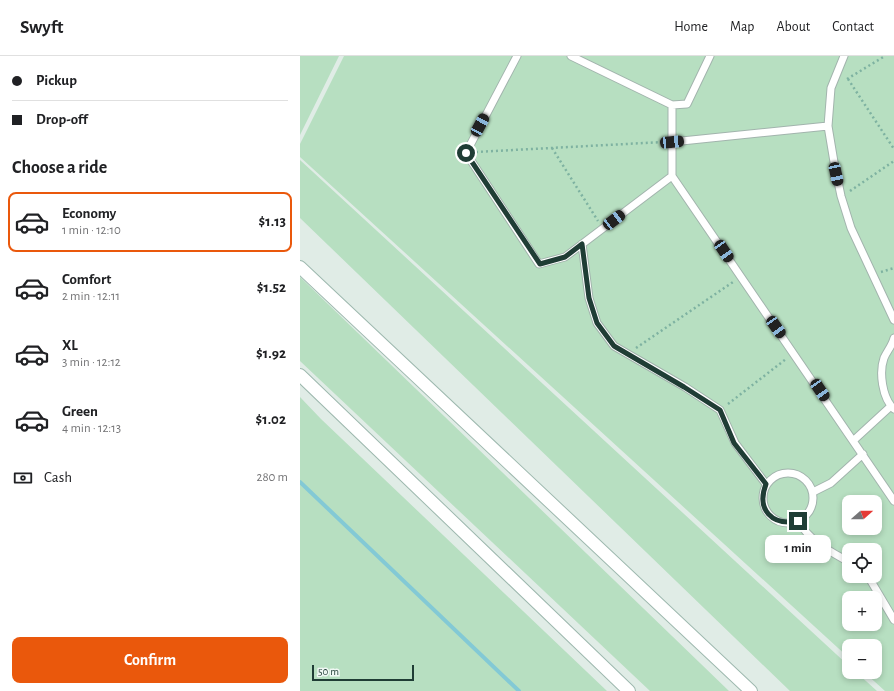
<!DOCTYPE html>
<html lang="en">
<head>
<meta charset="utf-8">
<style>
  :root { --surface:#fff; --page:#f6f6f6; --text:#202124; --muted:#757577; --line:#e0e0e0; --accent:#ea580c }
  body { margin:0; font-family:"Alegreya Sans",sans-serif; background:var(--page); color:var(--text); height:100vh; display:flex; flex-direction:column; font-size:15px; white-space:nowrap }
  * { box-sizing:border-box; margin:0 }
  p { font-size:13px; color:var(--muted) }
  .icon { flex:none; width:22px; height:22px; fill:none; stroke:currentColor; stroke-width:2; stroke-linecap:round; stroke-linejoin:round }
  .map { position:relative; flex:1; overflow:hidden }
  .drawer { display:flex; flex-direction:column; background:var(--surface); width:300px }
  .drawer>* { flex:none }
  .hud { display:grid; align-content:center; height:88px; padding:0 12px; background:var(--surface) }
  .needle { width:26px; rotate:69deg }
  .controls { position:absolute; left:542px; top:439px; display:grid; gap:8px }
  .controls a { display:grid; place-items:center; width:40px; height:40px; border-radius:8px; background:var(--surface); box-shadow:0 2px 6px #0003; font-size:20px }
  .scale { position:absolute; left:12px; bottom:10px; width:102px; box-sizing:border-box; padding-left:4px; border:2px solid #1f3d35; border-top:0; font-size:11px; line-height:14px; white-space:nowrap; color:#1f3d35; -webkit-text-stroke:3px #f0f8f4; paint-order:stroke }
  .end { position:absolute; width:18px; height:18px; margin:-9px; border:5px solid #1f3d35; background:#fff; box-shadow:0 0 0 2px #fff }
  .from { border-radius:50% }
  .bubble { position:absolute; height:28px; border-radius:8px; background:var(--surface); box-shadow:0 2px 6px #0003; font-size:13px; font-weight:700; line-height:28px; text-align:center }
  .car { position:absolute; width:12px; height:24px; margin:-12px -6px; border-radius:5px; box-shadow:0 0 3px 1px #0007; background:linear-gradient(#222 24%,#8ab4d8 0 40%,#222 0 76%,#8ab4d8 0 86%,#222 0) }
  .hud b { display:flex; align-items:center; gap:14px; height:38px; font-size:15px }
  .hud b+b { border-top:1px solid var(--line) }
  .hud i { width:10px; height:10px; background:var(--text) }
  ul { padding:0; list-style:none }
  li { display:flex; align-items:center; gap:12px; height:60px; margin:0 8px 6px; padding:0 4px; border:2px solid transparent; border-radius:8px }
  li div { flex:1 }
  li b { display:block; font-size:15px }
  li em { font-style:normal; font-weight:700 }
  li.active { border-color:var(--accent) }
  li>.icon { width:36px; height:36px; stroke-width:1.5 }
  h2 { padding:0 12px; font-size:18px; line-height:48px }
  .pay { display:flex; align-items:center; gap:10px; height:44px; padding:0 12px; font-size:15px }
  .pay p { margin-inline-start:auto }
  .button { display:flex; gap:8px; margin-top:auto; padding:8px 12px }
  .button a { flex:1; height:46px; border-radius:8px; background:var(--accent); color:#fff; font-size:16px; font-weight:700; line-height:46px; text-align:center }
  header { display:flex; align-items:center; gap:24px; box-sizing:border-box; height:56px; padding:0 20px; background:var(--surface); border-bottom:1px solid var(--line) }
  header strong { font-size:19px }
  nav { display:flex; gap:22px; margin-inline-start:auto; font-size:14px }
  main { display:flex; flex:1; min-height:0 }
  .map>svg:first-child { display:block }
  .green { fill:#b7dfc1; fill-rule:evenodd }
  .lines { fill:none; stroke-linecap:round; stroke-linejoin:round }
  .stream { stroke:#83c9d5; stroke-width:4 }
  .lane-casing { stroke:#a2b4ad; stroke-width:9 }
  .secondary-casing { stroke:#9db8ae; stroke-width:14 }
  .path { stroke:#7eb2a1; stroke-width:2.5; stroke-dasharray:2 3; stroke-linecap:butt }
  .lane { stroke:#fff; stroke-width:7 }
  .secondary { stroke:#fff; stroke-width:12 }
  .route { stroke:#1f3d35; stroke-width:5 }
</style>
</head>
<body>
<header>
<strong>Swyft</strong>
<nav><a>Home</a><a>Map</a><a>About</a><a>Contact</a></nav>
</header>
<main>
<section class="drawer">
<div class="hud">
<b><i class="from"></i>Pickup</b>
<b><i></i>Drop-off</b>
</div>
<h2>Choose a ride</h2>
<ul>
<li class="active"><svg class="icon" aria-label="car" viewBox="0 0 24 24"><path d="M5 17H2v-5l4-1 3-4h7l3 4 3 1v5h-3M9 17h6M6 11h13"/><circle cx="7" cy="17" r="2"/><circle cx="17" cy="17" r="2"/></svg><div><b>Economy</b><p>1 min · 12:10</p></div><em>$1.13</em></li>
<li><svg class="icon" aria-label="car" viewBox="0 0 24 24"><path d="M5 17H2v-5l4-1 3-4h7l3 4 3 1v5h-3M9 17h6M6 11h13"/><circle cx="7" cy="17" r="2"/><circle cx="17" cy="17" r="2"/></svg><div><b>Comfort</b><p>2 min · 12:11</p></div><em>$1.52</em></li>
<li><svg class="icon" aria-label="car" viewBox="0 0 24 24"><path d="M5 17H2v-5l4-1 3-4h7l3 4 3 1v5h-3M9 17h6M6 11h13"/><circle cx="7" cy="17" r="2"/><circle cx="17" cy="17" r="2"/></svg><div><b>XL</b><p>3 min · 12:12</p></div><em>$1.92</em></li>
<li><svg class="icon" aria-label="car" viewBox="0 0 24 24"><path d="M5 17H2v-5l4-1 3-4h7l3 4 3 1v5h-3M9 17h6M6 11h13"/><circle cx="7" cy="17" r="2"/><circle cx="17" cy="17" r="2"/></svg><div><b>Green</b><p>4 min · 12:13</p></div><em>$1.02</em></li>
</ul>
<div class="pay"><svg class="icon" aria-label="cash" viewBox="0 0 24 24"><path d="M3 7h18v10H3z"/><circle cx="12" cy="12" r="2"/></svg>Cash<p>280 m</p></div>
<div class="button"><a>Confirm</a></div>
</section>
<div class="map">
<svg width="594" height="635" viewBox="0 0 594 635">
  <rect width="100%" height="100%" fill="#e0ece6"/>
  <path class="green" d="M0,0h39l-39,79z
    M44,0h550v635h-9l-21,-19h11v-26h-26v12l-549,-501v-13zM549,446h26v26h-26zM549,494h26v26h-26zM549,542h26v26h-26z
    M0,104l549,506v6h7l21,19h-87l-490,-473z
    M0,221l429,414h-79l-350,-330z
    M0,341l21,22 286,272h-307z"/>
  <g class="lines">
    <path class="stream" d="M0,426l219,209"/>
    <g class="lane-casing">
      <path id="lane" d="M217,0l-51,97 73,111 26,-7 107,-81v-71l-101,-49
        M544,0l-13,32 -3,38 6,36 7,34 10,32 43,92
        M372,49l15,-1 23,-48
        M372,86l156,-16
        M372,120l222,325
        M282,188l7,54 8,25 17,23 71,41 35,23 15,33 31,41
        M594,282c-2,8 -7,13 -10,20 -5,14 -2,40 10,51
        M554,384l37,-34
        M463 442a25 25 0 1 1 50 0a25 25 0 1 1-50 0Z
        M513,436l18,-9 32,-29
        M498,465c13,21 30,29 51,41
        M568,520l26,44"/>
    </g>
    <g class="secondary-casing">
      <path id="secondary" d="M0,211l451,424
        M0,319l329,316"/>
    </g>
    <path class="path" d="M547,23l38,-23
      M548,23l46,70
      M252,92l46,73
      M176,96l187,-10
      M550,135l44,-30
      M581,216l13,-4
      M336,292l97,-66
      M428,348l58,-45"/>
    <use href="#lane" class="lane"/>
    <use href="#secondary" class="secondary"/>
  </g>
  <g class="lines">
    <path class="route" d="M166,97l74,111 25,-7 17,-13 7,54 8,25 17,23 70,41 36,23 14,33 32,41c-10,26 6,42 32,37"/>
  </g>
</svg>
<div class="controls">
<a><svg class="needle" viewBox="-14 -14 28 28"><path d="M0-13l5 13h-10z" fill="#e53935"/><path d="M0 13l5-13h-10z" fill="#757577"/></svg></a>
<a><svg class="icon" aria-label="locate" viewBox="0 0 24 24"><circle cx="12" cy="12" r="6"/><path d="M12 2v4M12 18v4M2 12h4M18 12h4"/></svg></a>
<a>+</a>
<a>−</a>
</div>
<div class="scale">50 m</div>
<i class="end from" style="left:166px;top:97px"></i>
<i class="end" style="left:498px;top:465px"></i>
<div class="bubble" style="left:465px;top:479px;width:66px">1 min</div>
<i class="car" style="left:180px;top:69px;rotate:28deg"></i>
<i class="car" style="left:372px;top:86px;rotate:85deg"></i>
<i class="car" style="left:536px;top:118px;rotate:168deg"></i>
<i class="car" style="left:314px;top:164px;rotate:53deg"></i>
<i class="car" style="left:424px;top:195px;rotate:146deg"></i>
<i class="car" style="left:476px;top:271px;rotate:145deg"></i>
<i class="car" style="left:520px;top:334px;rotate:146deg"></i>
</div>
</main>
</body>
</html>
